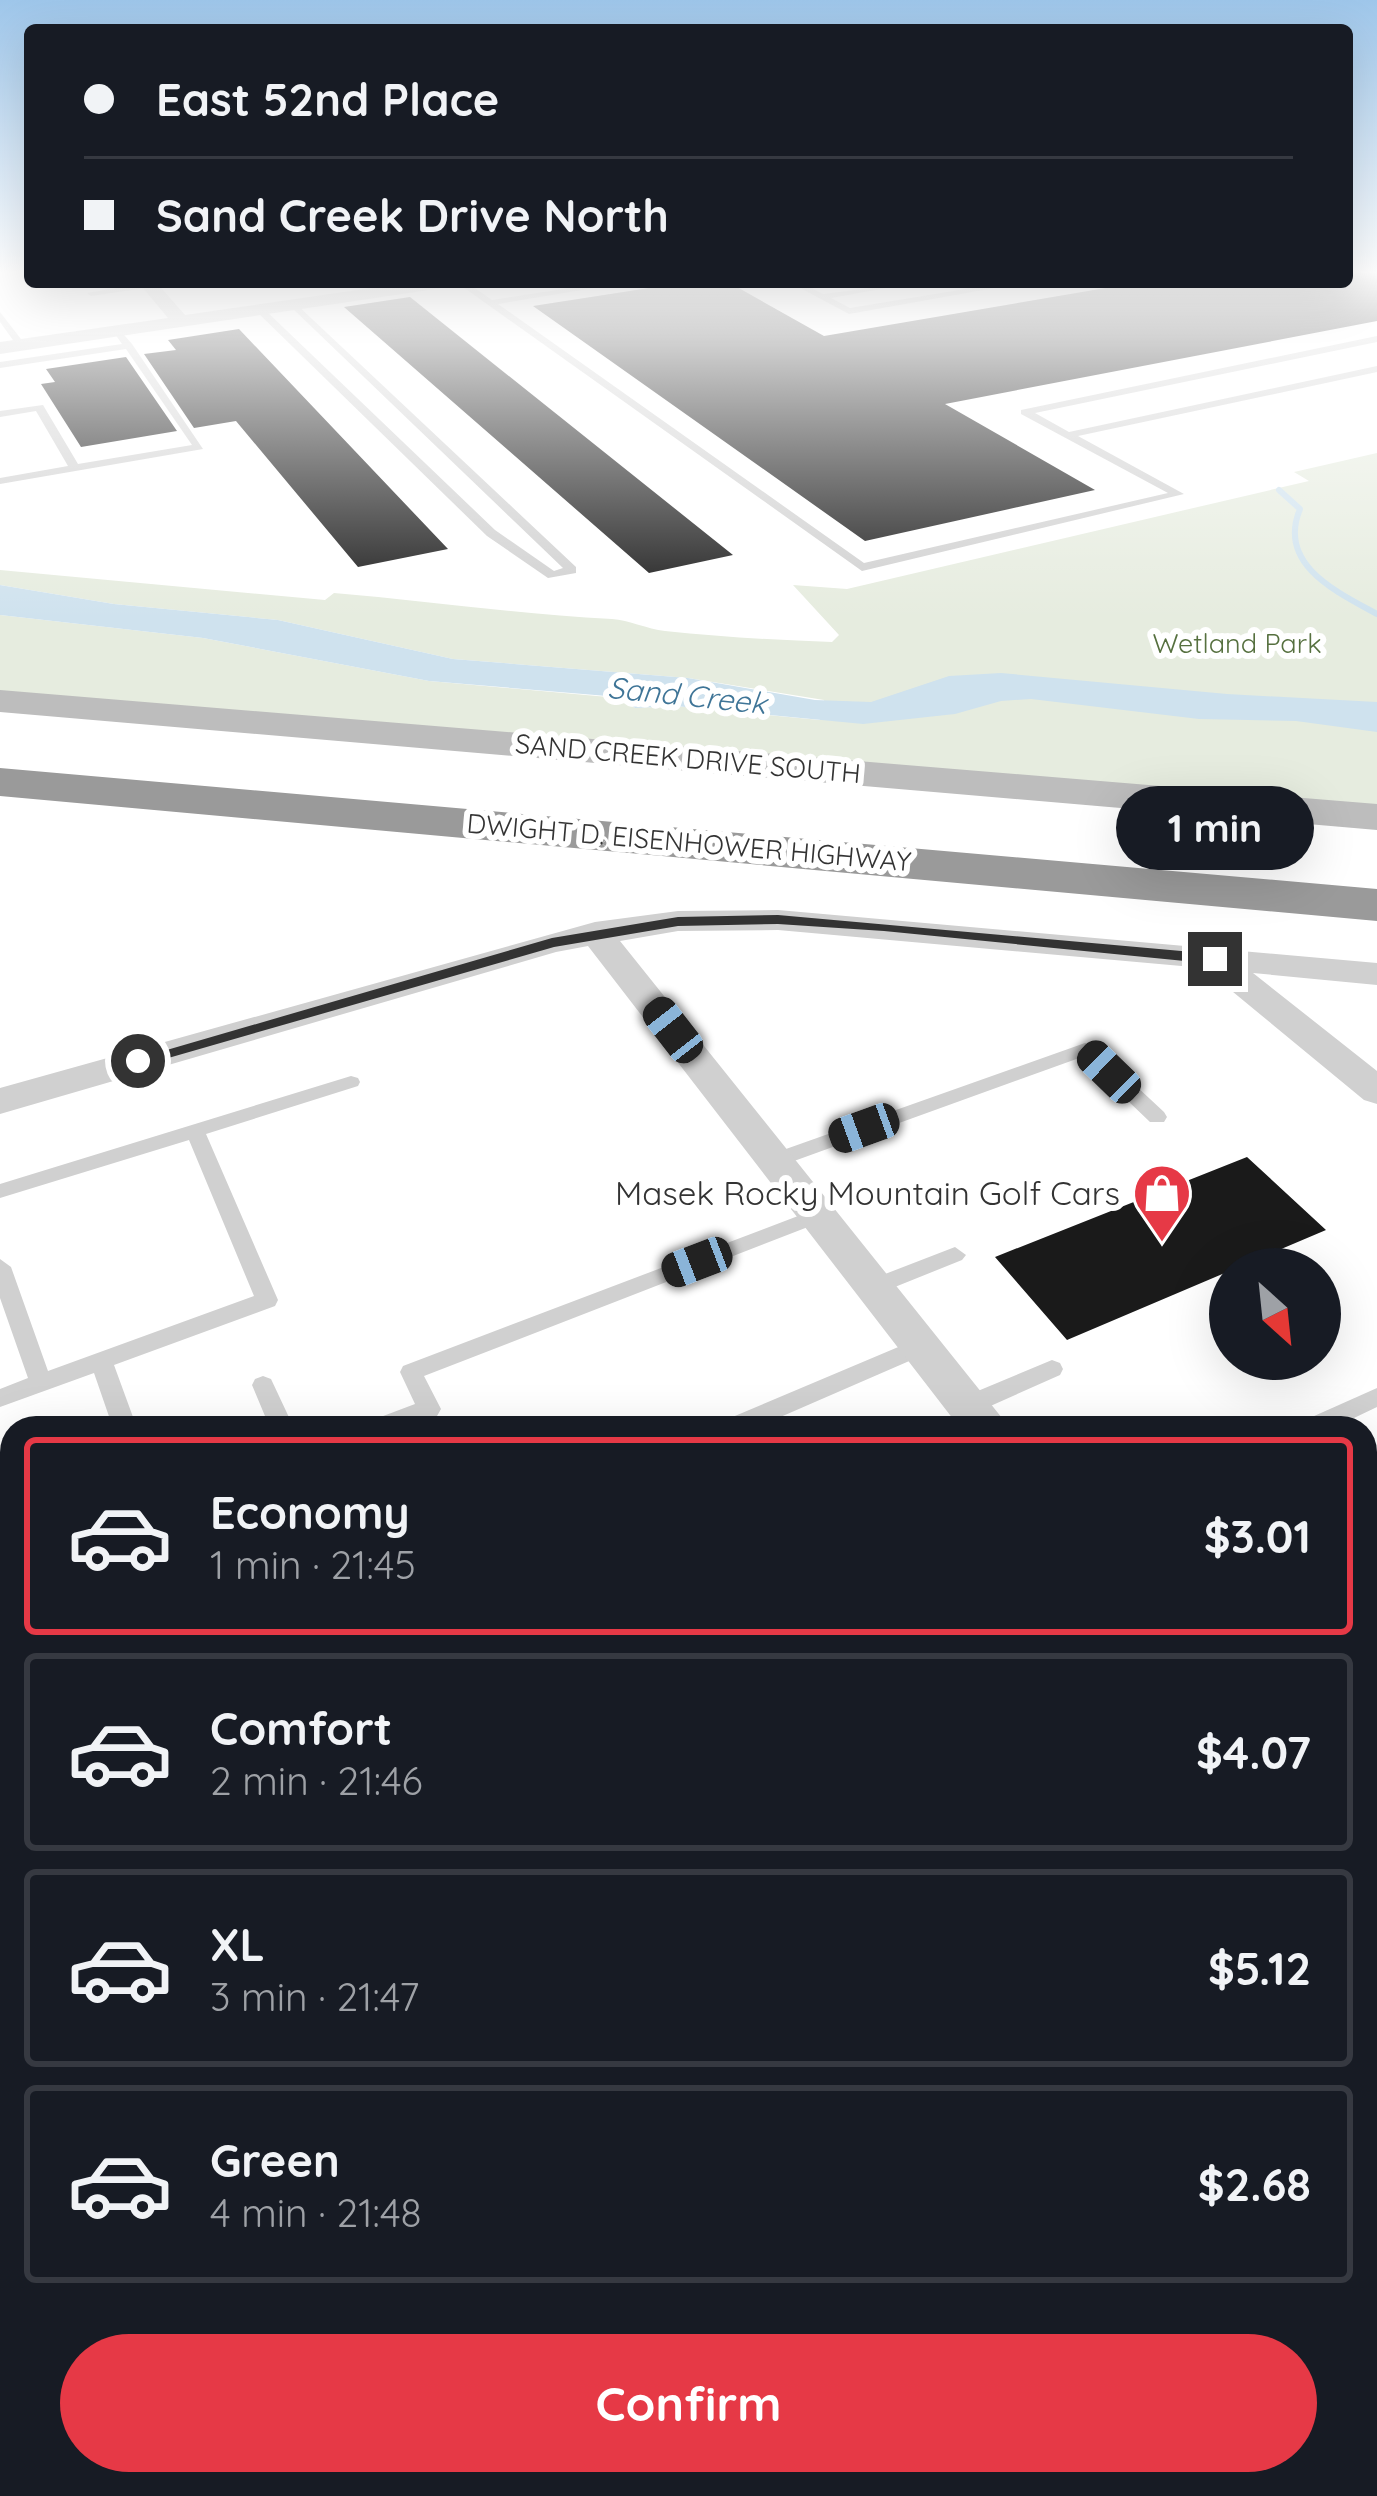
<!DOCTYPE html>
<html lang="en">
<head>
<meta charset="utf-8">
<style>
  :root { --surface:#171b24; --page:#20242c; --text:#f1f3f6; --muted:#9ea1a6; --line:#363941; --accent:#e63946 }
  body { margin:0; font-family:Quicksand,sans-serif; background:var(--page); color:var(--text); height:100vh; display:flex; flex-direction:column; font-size:45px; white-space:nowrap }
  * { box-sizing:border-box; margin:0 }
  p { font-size:39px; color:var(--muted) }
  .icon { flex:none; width:66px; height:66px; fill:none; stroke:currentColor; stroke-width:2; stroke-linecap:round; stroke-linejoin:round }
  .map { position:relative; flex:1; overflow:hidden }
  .drawer { position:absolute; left:0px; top:1416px; width:1377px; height:1080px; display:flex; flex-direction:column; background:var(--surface); border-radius:36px 36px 0 0; box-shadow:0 12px 48px #0002 }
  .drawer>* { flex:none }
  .hud { position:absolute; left:24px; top:24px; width:1329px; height:264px; border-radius:12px; box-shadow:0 12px 48px #0002; display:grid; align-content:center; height:264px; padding:0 60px; background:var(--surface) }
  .needle { width:78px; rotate:153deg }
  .controls { position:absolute; left:1209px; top:1248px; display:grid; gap:24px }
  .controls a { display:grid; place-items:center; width:132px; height:132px; border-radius:50%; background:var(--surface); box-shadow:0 12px 48px #0002; font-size:60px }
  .end { position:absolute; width:54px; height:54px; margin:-27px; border:15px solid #333; background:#fff; box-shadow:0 0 0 6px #fff }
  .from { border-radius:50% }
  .bubble { position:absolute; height:84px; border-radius:42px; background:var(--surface); box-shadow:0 12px 48px #0002; font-size:39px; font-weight:800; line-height:84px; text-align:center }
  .car { position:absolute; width:36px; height:72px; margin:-36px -18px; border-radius:15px; box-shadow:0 0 9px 3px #0007; background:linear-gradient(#222 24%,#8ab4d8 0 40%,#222 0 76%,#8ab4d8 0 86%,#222 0) }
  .hud b { display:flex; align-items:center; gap:42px; height:114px; font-size:45px }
  .hud b+b { border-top:3px solid var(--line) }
  .hud i { width:30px; height:30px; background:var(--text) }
  ul { padding:21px 0 0; list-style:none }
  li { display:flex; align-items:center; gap:36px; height:198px; margin:0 24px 18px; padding:0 36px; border:6px solid var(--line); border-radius:12px }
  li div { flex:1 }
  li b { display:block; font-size:45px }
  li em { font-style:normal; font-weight:800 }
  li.current { border-color:var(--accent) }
  li>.icon { width:108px; height:108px; stroke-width:1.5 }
  .button { display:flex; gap:24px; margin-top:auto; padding:24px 60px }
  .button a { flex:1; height:138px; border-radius:72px; background:var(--accent); color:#fff; font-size:48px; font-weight:800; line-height:138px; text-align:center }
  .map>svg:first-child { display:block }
  .green { fill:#e6ecdf }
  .water { fill:#cfe2ee }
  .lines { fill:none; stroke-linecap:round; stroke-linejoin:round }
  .stream { stroke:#cfe2ee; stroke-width:6 }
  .building { fill:#1a1a1a }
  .lane { fill:#d0d0d0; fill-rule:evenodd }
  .street { fill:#d0d0d0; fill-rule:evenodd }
  .secondary { fill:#bdbdbd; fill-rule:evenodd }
  .highway { fill:#9a9a9a; fill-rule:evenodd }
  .route { fill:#333 }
  .labels { text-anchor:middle; stroke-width:12; stroke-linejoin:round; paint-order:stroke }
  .far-park-label { font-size:27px; fill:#56703f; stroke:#fff }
  .far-street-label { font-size:27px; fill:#333; stroke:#fff }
  .far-water-label { font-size:30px; font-style:italic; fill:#3f7597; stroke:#fff }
  .poi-label { font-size:33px; fill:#333; stroke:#fff; text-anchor:end }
</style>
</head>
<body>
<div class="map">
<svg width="1377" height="2496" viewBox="0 0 1377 2496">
  <rect width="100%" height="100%" fill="#fff"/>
  <path class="green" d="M1377,453v353l-1377,-115v-76l203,23 226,43 190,17 16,10 40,-2 145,14 4,-20 -136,-22 -235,-19 -175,-39 -164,-16 -114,-19v-15l325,30 9,-7c93,8 185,21 278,26 17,1 35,10 53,12 56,6 112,9 167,11l7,-7 -46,-50 54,4 462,-108 -15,-9z"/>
  <path class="water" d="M0,585l114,19 164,16 175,39 235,19 127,22 56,2 78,-26 52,-3 226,21 150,8v30l-81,-11 -97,-2 -168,-20 -30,2 -46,13 -92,10 -188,-18 -40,2 -16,-11 -190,-16 -226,-43 -203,-23z"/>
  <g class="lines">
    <path class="stream" d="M1279,490l21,19c-23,55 35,82 77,105"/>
  </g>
  <path class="building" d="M1347,270h30v51l-432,83 150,86 -230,51 -332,-235 155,-24h40l96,54 317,-54h206z
    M410,297l323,258 -84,18 -305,-266z
    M239,329l209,220 -90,18 -122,-146 -42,7 -50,-74 32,-4 -8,-10z
    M126,357l51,74 -96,16 -40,-63 14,-2 -9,-13z
    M1247,1157l79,73 -259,110 -72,-83z"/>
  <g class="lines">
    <path class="lane" d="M150,282l3,5 -62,9 -4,-3z
      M456,282h10l26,18 117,-18h21l-132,22 366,259 304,-70 -147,-79v-4l356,-74v6l-342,71 34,19 308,-66v6l-299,64 106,58 -322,77z
      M789,282h11l23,12 97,-12 -89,16 19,10 158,-26h20l-179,32z
      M294,302l282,265v6l-28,5 -61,-42 -232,-226 8,-2 232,222 59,41 9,-3 -272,-261z
      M0,312l24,31v4h-6l-18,-25z
      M118,328l14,16 71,105 -203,35v-6l68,-12 -32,-55 -36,6v-6l43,-6 35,59 114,-19 -66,-96 -126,19v-6l122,-18 -9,-13z
      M1085,1043l7,2 72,67 3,5 -3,5h-14l-68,-65 -299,108h-14l-3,-5 3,-5z
      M351,1076l7,2 2,4 -2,4 -152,48 72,166 -3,6 -161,59 23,63h-24l-19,-55 -94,34v-18l28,-11 -28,-80v-39l11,8 37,104 206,-75 -65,-156 -189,58v-14z
      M819,1208l10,7 -3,5 -402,156 17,33 -4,7 -33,12h-38l4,-7 45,-17 -15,-32 3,-6z
      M955,1247l11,8 -4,5 -87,35 -8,-2 -3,-6 3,-6z
      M922,1337l8,3 3,6 -3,6 -175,76h-36l4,-7z
      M1052,1360l8,3 3,6 -3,6 -83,37 -8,2 -8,-2 -4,-7 4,-7z
      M263,1376l8,3 23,49h-24l-18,-43 3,-6z
      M1377,1388v19l-44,21h-34l4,-7z
      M1377,2031v34l-12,6v-34z
      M1377,2329v40l-12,5v-40z
      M1365,2450l12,5v41h-33l4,-12h17z"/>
    <path class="street" d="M138,282h18l29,33 228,-33h45l-9,5 -449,67v-12l168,-24z
      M778,910l599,53v22l-124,-12 124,98v33l-13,-4 -160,-132 -426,-38 -100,1 -58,10 390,487h-50l-372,-482 -32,6 -556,162v-26l595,-166 83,-11z
      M1365,1879l12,5v69l-12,-5z
      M12,2266v70l-12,5v-70z"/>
    <path class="secondary" d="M0,690l1377,114v26l-1377,-118z"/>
    <path class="highway" d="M0,768l1377,121v32l-1377,-125z"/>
  </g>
  <linearGradient id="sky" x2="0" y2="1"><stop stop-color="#9ec6ea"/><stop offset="0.44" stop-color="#fff"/><stop offset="1" stop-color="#fff" stop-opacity="0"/></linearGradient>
  <rect width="1377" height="619" fill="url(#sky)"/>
  <path class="route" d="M778,915l437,39 8,5 -8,5 -331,-33 -106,-7 -100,2 -124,21 -410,118 -15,-4 423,-123 126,-21z"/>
  <defs>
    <g id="shop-pin" transform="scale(3)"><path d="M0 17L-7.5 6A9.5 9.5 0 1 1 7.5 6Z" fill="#e63946" stroke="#fff"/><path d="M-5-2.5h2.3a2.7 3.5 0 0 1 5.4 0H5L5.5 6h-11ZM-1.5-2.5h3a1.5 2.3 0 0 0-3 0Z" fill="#fff"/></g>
  </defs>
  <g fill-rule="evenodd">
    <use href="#shop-pin" x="1162" y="1193"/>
  </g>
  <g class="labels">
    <g class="far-park-label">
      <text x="1237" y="653">Wetland Park</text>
    </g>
    <g class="far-street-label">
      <text transform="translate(688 759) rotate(5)" y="9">SAND CREEK DRIVE SOUTH</text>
      <text transform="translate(689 843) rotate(5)" y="9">DWIGHT D. EISENHOWER HIGHWAY</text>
    </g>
    <g class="far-water-label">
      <text transform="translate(687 696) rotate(6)" y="10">Sand Creek</text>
    </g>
    <g class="poi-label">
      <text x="1120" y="1205">Masek Rocky Mountain Golf Cars</text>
    </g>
  </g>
</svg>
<div class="controls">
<a><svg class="needle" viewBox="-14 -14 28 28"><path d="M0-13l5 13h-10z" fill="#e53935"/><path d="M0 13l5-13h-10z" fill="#9ea1a6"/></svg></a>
</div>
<i class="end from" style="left:138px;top:1061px"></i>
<i class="end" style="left:1215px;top:959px"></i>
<div class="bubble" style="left:1116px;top:786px;width:198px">1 min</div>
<i class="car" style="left:673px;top:1030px;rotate:322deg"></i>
<i class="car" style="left:1109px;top:1072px;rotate:314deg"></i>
<i class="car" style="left:864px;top:1128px;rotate:250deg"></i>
<i class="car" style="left:697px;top:1262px;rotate:249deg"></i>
<div class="hud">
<b><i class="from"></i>East 52nd Place</b>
<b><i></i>Sand Creek Drive North</b>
</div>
<section class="drawer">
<ul>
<li class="current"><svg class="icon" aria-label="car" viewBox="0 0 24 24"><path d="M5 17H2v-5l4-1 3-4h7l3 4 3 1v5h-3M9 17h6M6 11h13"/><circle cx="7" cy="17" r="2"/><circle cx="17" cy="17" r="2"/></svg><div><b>Economy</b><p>1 min · 21:45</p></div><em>$3.01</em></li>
<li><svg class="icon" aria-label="car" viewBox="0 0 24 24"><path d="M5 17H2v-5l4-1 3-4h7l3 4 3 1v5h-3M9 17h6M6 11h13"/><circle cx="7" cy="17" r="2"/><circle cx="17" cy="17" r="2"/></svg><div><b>Comfort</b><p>2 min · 21:46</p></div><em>$4.07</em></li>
<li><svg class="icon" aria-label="car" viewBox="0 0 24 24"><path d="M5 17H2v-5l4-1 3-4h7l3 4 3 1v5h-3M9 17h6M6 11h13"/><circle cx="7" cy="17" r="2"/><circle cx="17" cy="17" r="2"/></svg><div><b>XL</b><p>3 min · 21:47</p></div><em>$5.12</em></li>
<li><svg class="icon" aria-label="car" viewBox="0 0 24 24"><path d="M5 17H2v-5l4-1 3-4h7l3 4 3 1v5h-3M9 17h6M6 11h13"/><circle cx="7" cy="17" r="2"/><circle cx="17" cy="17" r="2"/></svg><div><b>Green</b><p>4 min · 21:48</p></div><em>$2.68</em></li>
</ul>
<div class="button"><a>Confirm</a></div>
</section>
</div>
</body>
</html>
